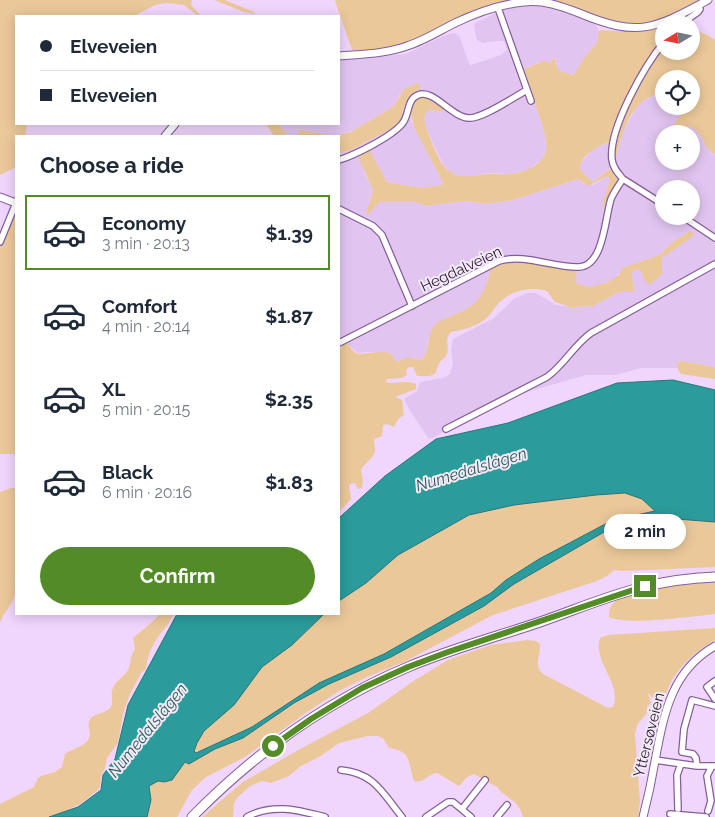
<!DOCTYPE html>
<html lang="en">
<head>
<meta charset="utf-8">
<style>
  :root { --surface:#fff; --page:#f2f2f3; --text:#1f2937; --muted:#747a83; --line:#e0e1e3; --accent:#538c27 }
  body { margin:0; font-family:Raleway,sans-serif; background:var(--page); color:var(--text); height:100vh; display:flex; flex-direction:column; font-size:19px; white-space:nowrap }
  * { box-sizing:border-box; margin:0 }
  p { font-size:16px; color:var(--muted) }
  .icon { flex:none; width:28px; height:28px; fill:none; stroke:currentColor; stroke-width:2; stroke-linecap:round; stroke-linejoin:round }
  .map { position:relative; flex:1; overflow:hidden }
  .details { position:absolute; left:15px; top:135px; width:325px; height:480px; display:flex; flex-direction:column; background:var(--surface); border-radius:0px; box-shadow:0 2px 12px #0003 }
  .details>* { flex:none }
  .banner { position:absolute; left:15px; top:15px; width:325px; height:110px; border-radius:0px; box-shadow:0 2px 12px #0003; display:grid; align-content:center; height:110px; padding:0 25px; background:var(--surface) }
  .needle { width:32px; rotate:260deg }
  .tools { position:absolute; left:655px; top:15px; display:grid; gap:10px }
  .tools a { display:grid; place-items:center; width:45px; height:45px; border-radius:50%; background:var(--surface); box-shadow:0 2px 12px #0003; font-size:25px }
  .end { position:absolute; width:22px; height:22px; margin:-11px; border:6px solid #538c27; background:#fff; box-shadow:0 0 0 2px #fff }
  .from { border-radius:50% }
  .bubble { position:absolute; height:35px; border-radius:18px; background:var(--surface); box-shadow:0 2px 12px #0003; font-size:16px; font-weight:700; line-height:35px; text-align:center }
  .banner b { display:flex; align-items:center; gap:18px; height:48px; font-size:19px }
  .banner b+b { border-top:1px solid var(--line) }
  .banner i { width:12px; height:12px; background:var(--text) }
  ul { padding:0; list-style:none }
  li { display:flex; align-items:center; gap:15px; height:75px; margin:0 10px 8px; padding:0 15px; border:2px solid transparent; border-radius:0px }
  li div { flex:1 }
  li b { display:block; font-size:19px }
  li em { font-style:normal; font-weight:700 }
  li.selected { border-color:var(--accent) }
  li>.icon { width:45px; height:45px; stroke-width:1.5 }
  h2 { padding:0 25px; font-size:22px; line-height:60px }
  .button { display:flex; gap:10px; margin-top:auto; padding:10px 25px }
  .button a { flex:1; height:58px; border-radius:30px; background:var(--accent); color:#fff; font-size:20px; font-weight:700; line-height:58px; text-align:center }
  .map>svg:first-child { display:block }
  .built { fill:#e1c5f0; fill-rule:evenodd }
  .green { fill:#ebc89a }
  .water { fill:#2b9c9b; stroke:#2a747b }
  .lines { fill:none; stroke-linecap:round; stroke-linejoin:round }
  .minor-casing { stroke:#855d99; stroke-width:8 }
  .major-casing { stroke:#855d99; stroke-width:9 }
  .highway-casing { stroke:#855d99; stroke-width:11 }
  .minor { stroke:#fff; stroke-width:5.5 }
  .major { stroke:#fff; stroke-width:7 }
  .highway { stroke:#fff; stroke-width:9 }
  .route { stroke:#538c27; stroke-width:6 }
  .labels { text-anchor:middle; stroke-width:4; stroke-linejoin:round; paint-order:stroke }
  .street-label { font-size:15px; fill:#291831; stroke:#f3eaf7 }
  .water-label { font-size:16px; font-style:italic; fill:#2c5a5a; stroke:#f3eaf7 }
</style>
</head>
<body>
<div class="map">
<svg width="715" height="817" viewBox="0 0 715 817">
  <rect width="100%" height="100%" fill="#f0d5fd"/>
  <path class="built" d="M528,5l21,1 23,7 24,12 3,6 -2,12 -13,15 -9,15 -5,2 -12,-5 -3,-13h-2l-2,6 -12,-1 -15,7 21,65 1,16 -4,9 -14,11 -16,4 -23,-1 -26,4 -14,-5 -4,-5 -9,-17 -12,-27 1,-11 4,-2 12,1 2,-3 -12,-8 -17,2 -3,12v6l32,62 -1,3 -21,3 -34,-6 -17,-30 -6,20 9,18 -4,12 1,11 6,-9 4,-2h35l11,4 41,-5 18,3 28,-4 65,-21 6,5 9,1 15,-9 2,3 -4,14h5l7,-16 -6,-8h-3l-16,13 -13,-12 1,-7 12,-14 17,-7h3l3,16 7,-27 16,-28 14,-7 11,-2v12h21l-3,8 -10,14v6h-8v27h27v-27h-12l10,-8 7,3 10,17 6,7 3,1v213l-34,-6 -4,1 1,6h-37l-26,7h-29l-63,18 -93,46 -2,-1 -19,-29 -5,-10 13,-8 3,-9 23,-4 7,-4 3,-11 -2,-12 2,-12 41,-21 21,-20 13,-5h8l20,12 20,2 17,-1 26,-14h10l5,-4 -3,-10 1,-6 4,-3 5,2 21,-4v-9l28,-27 -19,12 -8,9 -6,4 -32,11 -11,12 -16,7 -8,1 -13,-3 -2,-3 2,-6 -1,-4 -4,-1 -53,-8 -16,2 -8,2 -4,3 -4,16 -5,10 -7,8 -13,9 -16,6 -18,21 -2,14 -3,5 -4,2 -6,-2 -10,1 -7,3 -4,-7 -3,-2 -22,-1 -9,1 -12,-10 -7,4v-194l12,-3 45,-24 4,-4 7,-23 3,-4 8,-5 -18,4 -6,12 -22,13 -11,8 -17,7 -11,2 -19,-3 -16,-1 -1,4h-9l-9,-12h60v-64l67,-6 35,-17 12,-4 4,1 3,3 9,27 2,1 30,-10 6,-5 -3,-9h-7l-14,2 -6,-3 -3,-13 1,-4 30,-14zM664,189h27v27h-27z"/>
  <path class="green" d="M0,0h192l-1,5 10,11h-3l-14,-11 -18,-2 -11,2 -21,11h-118v108h11l-2,12h-9v31l-16,8z
    M214,0h11l29,12 1,2 -11,-2z
    M336,0h174c-46,15 -89,46 -138,50 -7,1 -13,2 -20,0l-17,-49z
    M553,0h149c-26,14 -55,30 -86,23 -22,-5 -41,-17 -63,-23z
    M664,26v25h27v-25c7,7 16,7 24,14v114c-13,-6 -11,-22 -26,-28l-10,8h-7c-1,-13 10,-16 13,-28h6v-27h-27v15c-32,0 -42,39 -48,64l-3,-16h-3c-13,4 -30,13 -30,28l13,12 18,-14 7,10 -14,28h-2l1,-3 7,-24 -2,-3 -20,10 -10,-7 -65,21 -28,4 -18,-3 -41,5 -11,-4h-35c-6,3 -7,10 -13,13l-1,-1 7,-24 -14,-31c0,-4 7,-8 11,-8l17,31 34,6 21,-3 1,-3 -29,-55 -3,-13 3,-12 6,-5 7,1 16,10 1,2 -3,1 -12,-1 -3,2c-4,9 1,17 4,26 3,8 12,29 19,33 12,9 23,4 37,3 7,-1 13,1 20,0 15,0 36,-7 40,-24 1,-5 -1,-11 -1,-16l-21,-65 19,-8 8,2 3,-7 4,14 14,5 3,-2 9,-15 13,-15 2,-12 2,-1 37,2z
    M418,83l3,3c-3,6 -9,6 -12,11 -7,8 -5,20 -13,29l-45,24 -12,3v-17h-42l1,-4 3,-2 32,6 18,-4 43,-26 10,-17z
    M266,124h13l9,12h-14z
    M16,212v242h-16v-206z
    M690,231l4,1 -2,5 -30,21v16l-12,11 -5,-4 -4,-10 -5,-2 -4,3c-1,7 3,13 2,20h-15l-26,14 -17,1h-6l-15,-5 -8,-11c-18,-5 -38,0 -50,14 -5,7 -9,13 -16,17 -9,6 -20,8 -30,10 -8,8 0,16 -5,24 -2,3 -5,4 -6,6 -3,4 -3,8 -5,12l-5,2h-13l-4,-9h-4l-3,3 1,5 -5,3 -15,1 -1,3c10,3 17,-3 30,2v5l-21,8 7,3 2,15 -6,4 -4,8 -7,-3 -4,1 -1,11 -8,3c0,3 1,6 1,9 2,8 -11,15 -14,22l2,10 -1,8 -4,1 -3,-6 -5,1 -1,3 2,12 -12,13v-162l5,-6h4c2,3 5,7 8,9 7,3 31,-5 36,2 2,2 3,5 4,7 4,-1 7,-4 11,-4 4,-1 10,3 15,1 7,-5 5,-25 12,-33 5,-6 13,-8 20,-11 25,-10 31,-22 37,-46 23,-14 55,-2 81,1l4,1 1,4 -2,6 3,3 12,3 16,-4 13,-8 2,-5 4,-3 32,-11 6,-4 8,-9z
    M681,361l34,6v12l-34,-5 -3,-4 -1,-8z
    M11,488h3l2,4v78c-3,7 1,16 -1,24 -2,11 -12,18 -15,29v-131z
    M625,493l17,6 14,12 -43,9 -74,39 -33,21 -15,13 -107,61 -65,29 -67,44 -57,26 -1,-2 3,-8 7,-12 30,-26 28,-38 30,-22 32,-31h15v-13l27,-18 32,-28 71,-40 45,-10 82,-10z
    M664,518l51,4v45l-93,4 -8,-1 -7,6 -10,5 -104,34 -89,47 -35,14 -30,15 -32,21 -62,45 -39,20 -14,13 -15,27h-30l4,-17 -2,-14 9,-5 6,1 17,-14 4,-6 4,2 26,-15 28,-11 51,-35 35,-19 62,-27 93,-51 30,-22 97,-56z
    M715,582v32c-22,2 -88,12 -106,3 0,-9 2,-13 9,-18l55,-13z
    M160,614h14c-3,4 -5,10 -9,14 -10,12 -18,25 -19,41l-5,4 -11,21 -7,20 -4,24 -2,6 -10,14 -2,10 -4,8 -1,11 -3,4 -17,13 -26,13h-54v-13l34,-17 4,-9 3,-2 14,-4 7,-5 3,-13c7,-5 18,-7 23,-14 5,-8 -3,-14 3,-22 5,-5 16,-5 20,-11 3,-6 -1,-14 2,-19 3,-8 11,-11 15,-18 4,-8 1,-12 7,-21l-2,-11 18,-15z
    M715,628v12c-17,10 -33,23 -43,40 -4,7 -6,15 -10,22l-4,1 -10,-10 3,11 -4,2c2,10 -6,12 -10,19 -1,3 -1,6 -2,9l5,68 -2,15h-115l-2,-6 -5,-8 -15,-11 -4,-5 -23,-13 -7,3 -8,9 -22,-13c-9,0 -12,11 -23,8 -4,-9 -3,-26 -14,-30 -4,-2 -8,-2 -12,-4l-4,-8 -6,-3h-10l-29,7 -20,14 -18,9 -12,10 -18,7 -9,-2 -12,5 -12,11 -4,6 -1,14h-31l41,-35 57,-33 68,-36 44,-31 36,-22 43,-15 36,-5 9,1 4,3c1,11 -7,21 3,30l65,34 5,-1c10,-23 -21,-46 -13,-69l8,-3z"/>
  <path class="water" d="M673,380l42,10v132l-51,-4 -53,10 -97,56 -30,22 -93,51 -62,27 -35,19 -51,35 -28,11 -26,15 -4,-2 -13,18 -8,2 -6,-1 -9,5 2,14 -4,17h-98l29,-10 23,-17 2,-15 12,-16 13,-54 49,-91h147l-32,31 -30,22 -28,38 -30,26 -7,12 -3,8 2,2 56,-26 67,-44 65,-29 107,-61 15,-13 33,-21 74,-39 42,-9 -13,-12 -17,-6 -29,2 -82,10 -45,10 -71,40 -32,28 -27,18v-83l46,-42 51,-37 72,-16 109,-40z"/>
  <g class="lines">
    <g class="minor-casing">
      <path id="minor" d="M498,8l33,93
        M681,24l17,-12 2,-3 -2,-4
        M339,160c16,-5 52,-23 63,-36 8,-9 4,-24 16,-29 15,-7 34,23 51,23 13,1 45,-21 58,-28
        M623,179c-5,-6 -10,-11 -11,-19 -4,-31 33,-95 52,-118
        M339,209l34,17 9,9 30,71
        M682,216l33,22
        M0,242l16,-39
        M339,343l160,-82c26,-8 54,7 80,6 25,-1 26,-50 32,-68 3,-7 8,-14 12,-20l41,26
        M446,429l101,-52c17,-12 27,-32 44,-44l124,-69
        M715,681l-8,6 8,12
        M655,760l42,6h18
        M697,766l-1,-8 -3,-4 -11,-2 2,-23 8,-29 23,6
        M341,770c34,3 42,24 61,47
        M462,809l23,-29
        M678,809l-1,-34 4,-11
        M708,811l3,-10 -4,-25 5,-10
        M670,814l36,3
        M247,817c25,-14 51,-7 78,0
        M426,817l22,-15h5l18,15
        M497,817l10,-12"/>
    </g>
    <g class="major-casing">
      <path id="major" d="M339,56c22,-2 46,-2 68,-10 16,-5 32,-15 48,-23 21,-10 46,-19 69,-21 20,-2 37,4 55,11 60,25 75,16 129,-13
        M165,136l10,-12
        M0,197l16,6
        M643,817c5,-19 9,-38 12,-56 9,-47 16,-90 60,-115"/>
    </g>
    <g class="highway-casing">
      <path id="highway" d="M192,817c62,-63 135,-116 216,-150 43,-18 88,-30 132,-45 35,-12 69,-27 104,-35 23,-6 47,-9 71,-10"/>
    </g>
    <use href="#minor" class="minor"/>
    <use href="#major" class="major"/>
    <use href="#highway" class="highway"/>
  </g>
  <g class="lines">
    <path class="route" d="M273,746l38,-27 51,-31 46,-21 40,-15 197,-66"/>
  </g>
  <g class="labels">
    <g class="street-label">
      <text transform="translate(461 269) rotate(-25)" y="5">Hegdalveien</text>
      <text transform="translate(649 735) rotate(-76)" y="5">Yttersøveien</text>
    </g>
    <g class="water-label">
      <text transform="translate(471 469) rotate(-17)" y="6">Numedalslågen</text>
      <text transform="translate(147 730) rotate(-51)" y="6">Numedalslågen</text>
    </g>
  </g>
</svg>
<div class="tools">
<a><svg class="needle" viewBox="-14 -14 28 28"><path d="M0-13l5 13h-10z" fill="#e53935"/><path d="M0 13l5-13h-10z" fill="#747a83"/></svg></a>
<a><svg class="icon" aria-label="locate" viewBox="0 0 24 24"><circle cx="12" cy="12" r="6"/><path d="M12 2v4M12 18v4M2 12h4M18 12h4"/></svg></a>
<a>+</a>
<a>−</a>
</div>
<i class="end from" style="left:273px;top:746px"></i>
<i class="end" style="left:645px;top:586px"></i>
<div class="bubble" style="left:604px;top:514px;width:82px">2 min</div>
<div class="banner">
<b><i class="from"></i>Elveveien</b>
<b><i></i>Elveveien</b>
</div>
<section class="details">
<h2>Choose a ride</h2>
<ul>
<li class="selected"><svg class="icon" aria-label="car" viewBox="0 0 24 24"><path d="M5 17H2v-5l4-1 3-4h7l3 4 3 1v5h-3M9 17h6M6 11h13"/><circle cx="7" cy="17" r="2"/><circle cx="17" cy="17" r="2"/></svg><div><b>Economy</b><p>3 min · 20:13</p></div><em>$1.39</em></li>
<li><svg class="icon" aria-label="car" viewBox="0 0 24 24"><path d="M5 17H2v-5l4-1 3-4h7l3 4 3 1v5h-3M9 17h6M6 11h13"/><circle cx="7" cy="17" r="2"/><circle cx="17" cy="17" r="2"/></svg><div><b>Comfort</b><p>4 min · 20:14</p></div><em>$1.87</em></li>
<li><svg class="icon" aria-label="car" viewBox="0 0 24 24"><path d="M5 17H2v-5l4-1 3-4h7l3 4 3 1v5h-3M9 17h6M6 11h13"/><circle cx="7" cy="17" r="2"/><circle cx="17" cy="17" r="2"/></svg><div><b>XL</b><p>5 min · 20:15</p></div><em>$2.35</em></li>
<li><svg class="icon" aria-label="car" viewBox="0 0 24 24"><path d="M5 17H2v-5l4-1 3-4h7l3 4 3 1v5h-3M9 17h6M6 11h13"/><circle cx="7" cy="17" r="2"/><circle cx="17" cy="17" r="2"/></svg><div><b>Black</b><p>6 min · 20:16</p></div><em>$1.83</em></li>
</ul>
<div class="button"><a>Confirm</a></div>
</section>
</div>
</body>
</html>
